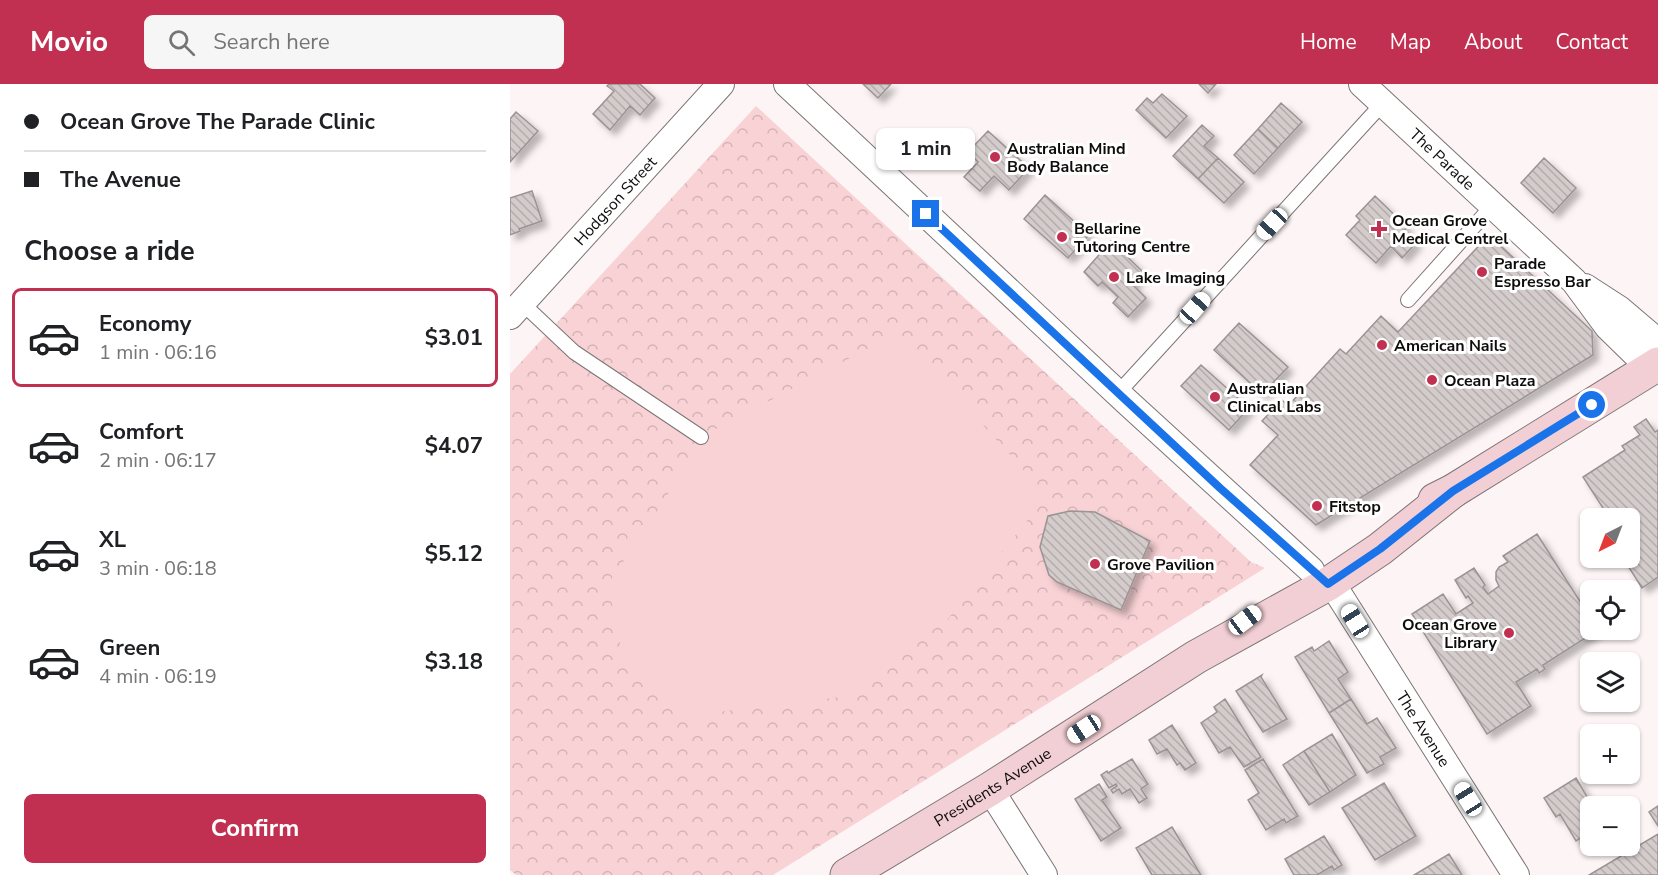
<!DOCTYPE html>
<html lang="en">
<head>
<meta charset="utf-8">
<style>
  :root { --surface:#fff; --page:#f6f6f6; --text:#202124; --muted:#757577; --line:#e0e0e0; --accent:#c13051 }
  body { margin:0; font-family:"Nunito Sans",sans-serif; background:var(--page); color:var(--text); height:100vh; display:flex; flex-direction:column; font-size:22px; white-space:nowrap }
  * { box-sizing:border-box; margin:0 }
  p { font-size:20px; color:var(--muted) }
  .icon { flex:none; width:33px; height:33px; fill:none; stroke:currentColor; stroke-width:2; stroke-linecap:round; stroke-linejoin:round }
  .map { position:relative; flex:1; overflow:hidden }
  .side { display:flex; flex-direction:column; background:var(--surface); width:510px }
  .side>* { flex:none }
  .top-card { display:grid; align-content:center; height:132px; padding:0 24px; background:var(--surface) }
  .needle { width:39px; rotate:222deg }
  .controls { position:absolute; left:1070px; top:424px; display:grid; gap:12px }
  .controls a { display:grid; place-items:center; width:60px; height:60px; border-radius:9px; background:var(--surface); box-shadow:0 2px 4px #0004; font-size:30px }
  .end { position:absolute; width:27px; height:27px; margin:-14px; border:8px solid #1a73e8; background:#fff; box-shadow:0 0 0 3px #fff }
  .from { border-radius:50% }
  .bubble { position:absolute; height:42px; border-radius:9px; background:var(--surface); box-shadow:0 2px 4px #0004; font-size:20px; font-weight:700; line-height:42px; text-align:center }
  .car { position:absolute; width:18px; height:36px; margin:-18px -9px; border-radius:8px; box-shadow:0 0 4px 2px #0007; background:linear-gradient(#fff 24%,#345 0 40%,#fff 0 76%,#345 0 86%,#fff 0) }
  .top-card b { display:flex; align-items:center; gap:21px; height:57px; font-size:22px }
  .top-card b+b { border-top:2px solid var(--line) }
  .top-card i { width:15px; height:15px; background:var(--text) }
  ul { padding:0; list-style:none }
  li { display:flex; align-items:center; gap:18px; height:99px; margin:0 12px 9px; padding:0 12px; border:3px solid transparent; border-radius:9px }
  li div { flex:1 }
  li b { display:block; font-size:22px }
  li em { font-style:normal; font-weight:700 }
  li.current { border-color:var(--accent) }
  li>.icon { width:54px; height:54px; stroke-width:1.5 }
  h2 { padding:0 24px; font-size:27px; line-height:72px }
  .button { display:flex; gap:12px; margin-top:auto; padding:12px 24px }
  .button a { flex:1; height:69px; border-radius:9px; background:var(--accent); color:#fff; font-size:24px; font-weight:700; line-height:69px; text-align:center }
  header { display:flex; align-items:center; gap:36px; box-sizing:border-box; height:84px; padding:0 30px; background:var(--accent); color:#fff }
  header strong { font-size:28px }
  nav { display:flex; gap:33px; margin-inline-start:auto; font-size:21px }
  .search { width:420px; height:54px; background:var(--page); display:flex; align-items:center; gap:15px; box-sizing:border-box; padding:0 21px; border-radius:9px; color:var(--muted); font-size:22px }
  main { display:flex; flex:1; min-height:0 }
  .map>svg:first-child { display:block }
  .park { fill:url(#park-crowns) }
  .pitch { fill:#f9d2d5 }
  .building { fill:url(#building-back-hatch); stroke:#9b9394; stroke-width:1.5; filter:url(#shadow) }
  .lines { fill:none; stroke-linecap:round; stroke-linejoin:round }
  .lane-casing { stroke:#7c7475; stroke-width:16 }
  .street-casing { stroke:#7c7475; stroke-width:28 }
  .secondary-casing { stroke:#7c7475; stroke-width:35 }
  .lane { stroke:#fff; stroke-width:14 }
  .street { stroke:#fff; stroke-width:26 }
  .secondary { stroke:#f2cfd4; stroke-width:33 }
  .route { stroke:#1a73e8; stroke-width:8 }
  .poi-dot { fill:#c13051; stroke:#fff; stroke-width:2 }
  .labels { text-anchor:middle; stroke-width:6; stroke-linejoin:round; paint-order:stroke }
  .poi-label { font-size:16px; font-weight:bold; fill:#0f0c0c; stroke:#fff; text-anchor:start }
  .street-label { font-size:16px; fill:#0f0c0c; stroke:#fff }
</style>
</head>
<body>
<header>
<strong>Movio</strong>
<div class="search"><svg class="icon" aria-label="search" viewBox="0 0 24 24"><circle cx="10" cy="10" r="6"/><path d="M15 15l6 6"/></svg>Search here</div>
<nav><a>Home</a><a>Map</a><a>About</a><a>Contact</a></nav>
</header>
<main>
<section class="side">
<div class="top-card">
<b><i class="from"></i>Ocean Grove The Parade Clinic</b>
<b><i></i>The Avenue</b>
</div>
<h2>Choose a ride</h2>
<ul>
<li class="current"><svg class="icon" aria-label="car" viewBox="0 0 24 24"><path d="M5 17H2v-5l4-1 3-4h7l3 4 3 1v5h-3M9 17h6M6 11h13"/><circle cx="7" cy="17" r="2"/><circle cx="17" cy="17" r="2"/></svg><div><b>Economy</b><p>1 min · 06:16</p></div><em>$3.01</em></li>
<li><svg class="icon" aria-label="car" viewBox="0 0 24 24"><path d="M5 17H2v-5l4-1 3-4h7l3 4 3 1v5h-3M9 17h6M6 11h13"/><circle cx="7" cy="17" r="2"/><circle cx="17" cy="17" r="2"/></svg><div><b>Comfort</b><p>2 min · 06:17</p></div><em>$4.07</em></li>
<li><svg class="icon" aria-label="car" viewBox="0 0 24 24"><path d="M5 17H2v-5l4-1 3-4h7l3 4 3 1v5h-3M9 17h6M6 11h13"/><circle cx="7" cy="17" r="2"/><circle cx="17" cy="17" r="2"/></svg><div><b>XL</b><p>3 min · 06:18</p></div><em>$5.12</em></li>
<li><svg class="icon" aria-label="car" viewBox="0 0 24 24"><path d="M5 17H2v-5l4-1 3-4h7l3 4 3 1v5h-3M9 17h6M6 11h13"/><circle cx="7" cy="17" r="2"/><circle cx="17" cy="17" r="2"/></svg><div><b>Green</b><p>4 min · 06:19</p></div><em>$3.18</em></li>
</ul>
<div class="button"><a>Confirm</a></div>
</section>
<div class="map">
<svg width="1148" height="791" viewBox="0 0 1148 791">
  <defs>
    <pattern id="park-crowns" width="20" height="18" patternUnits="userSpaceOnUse" patternTransform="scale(1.5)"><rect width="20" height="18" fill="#f9d2d5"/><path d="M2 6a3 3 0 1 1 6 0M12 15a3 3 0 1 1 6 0" fill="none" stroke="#d4b3b6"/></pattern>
    <pattern id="building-back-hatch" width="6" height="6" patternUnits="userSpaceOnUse" patternTransform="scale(1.5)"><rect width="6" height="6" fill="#d4cbcb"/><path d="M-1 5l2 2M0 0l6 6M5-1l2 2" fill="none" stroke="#b5adad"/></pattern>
    <filter id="shadow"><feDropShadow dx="5.5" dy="5.5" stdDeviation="3" flood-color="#0004"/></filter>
  </defs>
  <rect width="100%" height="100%" fill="#fdf4f5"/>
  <path class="park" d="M246,22l495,456 14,6 -492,307h-257l-6,-5v-496z"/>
  <path class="pitch" d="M389,248l148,164 -100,124 -108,77 -145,18 -72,-62 -14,-69 54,-80 39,-67z"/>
  <path class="building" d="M99,0h31l15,14 -15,17 -10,-9 -20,24 -17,-16 21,-23 -7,-5z
    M353,0h28l-13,14z
    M689,0h17l-8,9z
    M652,10l25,22 -21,22 -30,-28 11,-12 6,5z
    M771,19l21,19 -24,26 -20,-19z
    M6,28l22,19 -28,31v-43z
    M692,41l12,11 -10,10 14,12 -20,21 -25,-23z
    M748,45l20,19 -24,26 -20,-19z
    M478,47l41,37 -20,22 -15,-14 -14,15 -16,-14 14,-15 -10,-10z
    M708,74l26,24 -20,21 -26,-24z
    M1034,74l32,30 -23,25 -32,-30z
    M22,107l10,30 -23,8 1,2 -10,4v-37z
    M535,111l44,40 -21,23 -44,-39z
    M865,112l32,31 -3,4 12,12 -14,15 -11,-12 -15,17 -30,-28 14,-15 -4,-4z
    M979,151l103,96 1,24 -277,170 -66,-60 28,-30 -16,-14 20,-21 6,6 52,-57 6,5 35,-38 17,16z
    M601,157l32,31 -11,12 14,14 -18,19 -15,-14 5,-6 -16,-15 -4,4 -14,-14z
    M729,239l49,44 -26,27 -48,-44z
    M691,281l48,43 -20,22 -48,-44z
    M1136,335l9,13 3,-2v147l-16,11 -19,-30h6v-39h-19l-27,-42 42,-27 -3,-4 18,-11 -6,-8z
    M560,427l25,1 55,29 -29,69 -64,-28 -8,-7 -9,-28 8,-31z
    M1027,450l53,83v13h8l-55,35 2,4 -6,4 -2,-4 -21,13 15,24 -44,28 -75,-120 31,-20 13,20 17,-11 -5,-7 -2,2 -11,-18 19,-12 11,17 -2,2 5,7 11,-8 -3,-6v-8l3,-5 9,-5 -5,-6z
    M819,557l19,31 -10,7 13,20 -22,14 -34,-56 17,-10 2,4z
    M752,591l-1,2 26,42 -24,13 -27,-41z
    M715,615l36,58 -17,10 -14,-20 -11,6 -18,-30 16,-11 -3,-5z
    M841,615l16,25 10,-6 19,30 -16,9 4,7 -17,9 -38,-60z
    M662,641l24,38 -11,7 -5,-7 -3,2 -10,-16 -10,5 -8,-14z
    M822,650l24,41 -26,17 -26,-41z
    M794,667l26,41 -21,13 -26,-40z
    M622,675l16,25 -7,5 6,9 -8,5 -9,-14 -8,5 -3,-5 -6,4 -2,-3 6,-4 -1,-2 -7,4 -8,-13 6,-4 1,2z
    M753,675l35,57 -12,7 -2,-4 -18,11 -18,-30 11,-7 -14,-23z
    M1066,694l17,29h-3v25l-14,9 -16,-27 -4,3 -12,-19z
    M874,699l32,53 -41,24 -33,-52z
    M589,700l8,13 -5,3 19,28 -20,13 -26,-42z
    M1148,722v20l-9,-14z
    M662,743l29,48h-49l-16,-27z
    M1148,750v41h-69z
    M814,752l18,29 -8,5 -2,-4 -15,9h-23l-9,-16z
    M939,770l13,21h-48z"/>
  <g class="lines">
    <g class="lane-casing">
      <path id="lane" d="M898,216l85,-95
        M12,219l52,49 127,85
        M608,309l265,-290"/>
    </g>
    <g class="street-casing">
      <g id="street">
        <path d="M277,0l339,317 185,169"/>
        <path id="s1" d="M852,0l212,197 34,46 43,42"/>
        <path d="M1075,203l34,22 39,33"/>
        <path id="s2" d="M0,232l211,-232"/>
        <path id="s3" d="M818,500l10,9 178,282"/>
        <path d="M480,705l54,86"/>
      </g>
    </g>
    <g class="secondary-casing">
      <g id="secondary">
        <path d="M925,416l18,-9 205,-127"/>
        <path id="s4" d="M337,791l143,-86 206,-132 132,-73 52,-35 73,-58"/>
      </g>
    </g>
    <use href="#lane" class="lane"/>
    <use href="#street" class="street"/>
    <use href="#secondary" class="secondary"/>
  </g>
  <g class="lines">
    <path class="route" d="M416,130l294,274 108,96 52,-35 73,-58 139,-86"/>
  </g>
  <g class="poi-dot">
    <circle cx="485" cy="73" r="6"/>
    <path d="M866 136h6v6h6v6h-6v6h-6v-6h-6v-6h6z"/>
    <circle cx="552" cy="153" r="6"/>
    <circle cx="972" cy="188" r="6"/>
    <circle cx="604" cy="193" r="6"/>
    <circle cx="872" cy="261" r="6"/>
    <circle cx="922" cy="296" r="6"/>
    <circle cx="705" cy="313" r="6"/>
    <circle cx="807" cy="422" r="6"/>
    <circle cx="585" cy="480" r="6"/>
    <circle cx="999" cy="549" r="6"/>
  </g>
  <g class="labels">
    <g class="poi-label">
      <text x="497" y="70">Australian Mind<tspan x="497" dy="18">Body Balance</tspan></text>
      <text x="882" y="142">Ocean Grove<tspan x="882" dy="18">Medical Centrel</tspan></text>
      <text x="564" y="150">Bellarine<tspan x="564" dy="18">Tutoring Centre</tspan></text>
      <text x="984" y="185">Parade<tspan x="984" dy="18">Espresso Bar</tspan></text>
      <text x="616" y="199">Lake Imaging</text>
      <text x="884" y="267">American Nails</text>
      <text x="934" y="302">Ocean Plaza</text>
      <text x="717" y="310">Australian<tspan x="717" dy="18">Clinical Labs</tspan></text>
      <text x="819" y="428">Fitstop</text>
      <text x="597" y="486">Grove Pavilion</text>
      <text x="987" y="546" text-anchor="end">Ocean Grove<tspan x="987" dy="18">Library</tspan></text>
    </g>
    <g class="street-label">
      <text dy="6" stroke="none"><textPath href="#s1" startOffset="110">The Parade</textPath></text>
      <text dy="6" stroke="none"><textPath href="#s2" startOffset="156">Hodgson Street</textPath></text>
      <text dy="6" stroke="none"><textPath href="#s3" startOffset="174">The Avenue</textPath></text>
      <text dy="6" stroke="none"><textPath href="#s4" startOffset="170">Presidents Avenue</textPath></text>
    </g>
  </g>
</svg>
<div class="controls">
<a><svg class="needle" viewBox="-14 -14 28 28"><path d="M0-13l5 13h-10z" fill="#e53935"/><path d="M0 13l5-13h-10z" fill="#757577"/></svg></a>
<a><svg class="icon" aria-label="locate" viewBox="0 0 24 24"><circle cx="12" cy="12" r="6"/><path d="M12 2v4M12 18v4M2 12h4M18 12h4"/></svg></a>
<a><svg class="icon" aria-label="layers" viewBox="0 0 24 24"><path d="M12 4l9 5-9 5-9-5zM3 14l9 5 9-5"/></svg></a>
<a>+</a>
<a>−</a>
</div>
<i class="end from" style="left:1082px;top:321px"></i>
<i class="end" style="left:416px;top:130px"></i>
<div class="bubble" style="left:366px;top:44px;width:99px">1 min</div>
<i class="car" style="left:762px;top:140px;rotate:223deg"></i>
<i class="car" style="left:685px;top:224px;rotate:42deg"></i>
<i class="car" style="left:735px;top:536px;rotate:53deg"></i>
<i class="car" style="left:845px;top:537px;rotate:328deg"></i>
<i class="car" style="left:574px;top:645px;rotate:237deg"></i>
<i class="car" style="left:958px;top:715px;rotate:328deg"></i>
</div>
</main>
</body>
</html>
